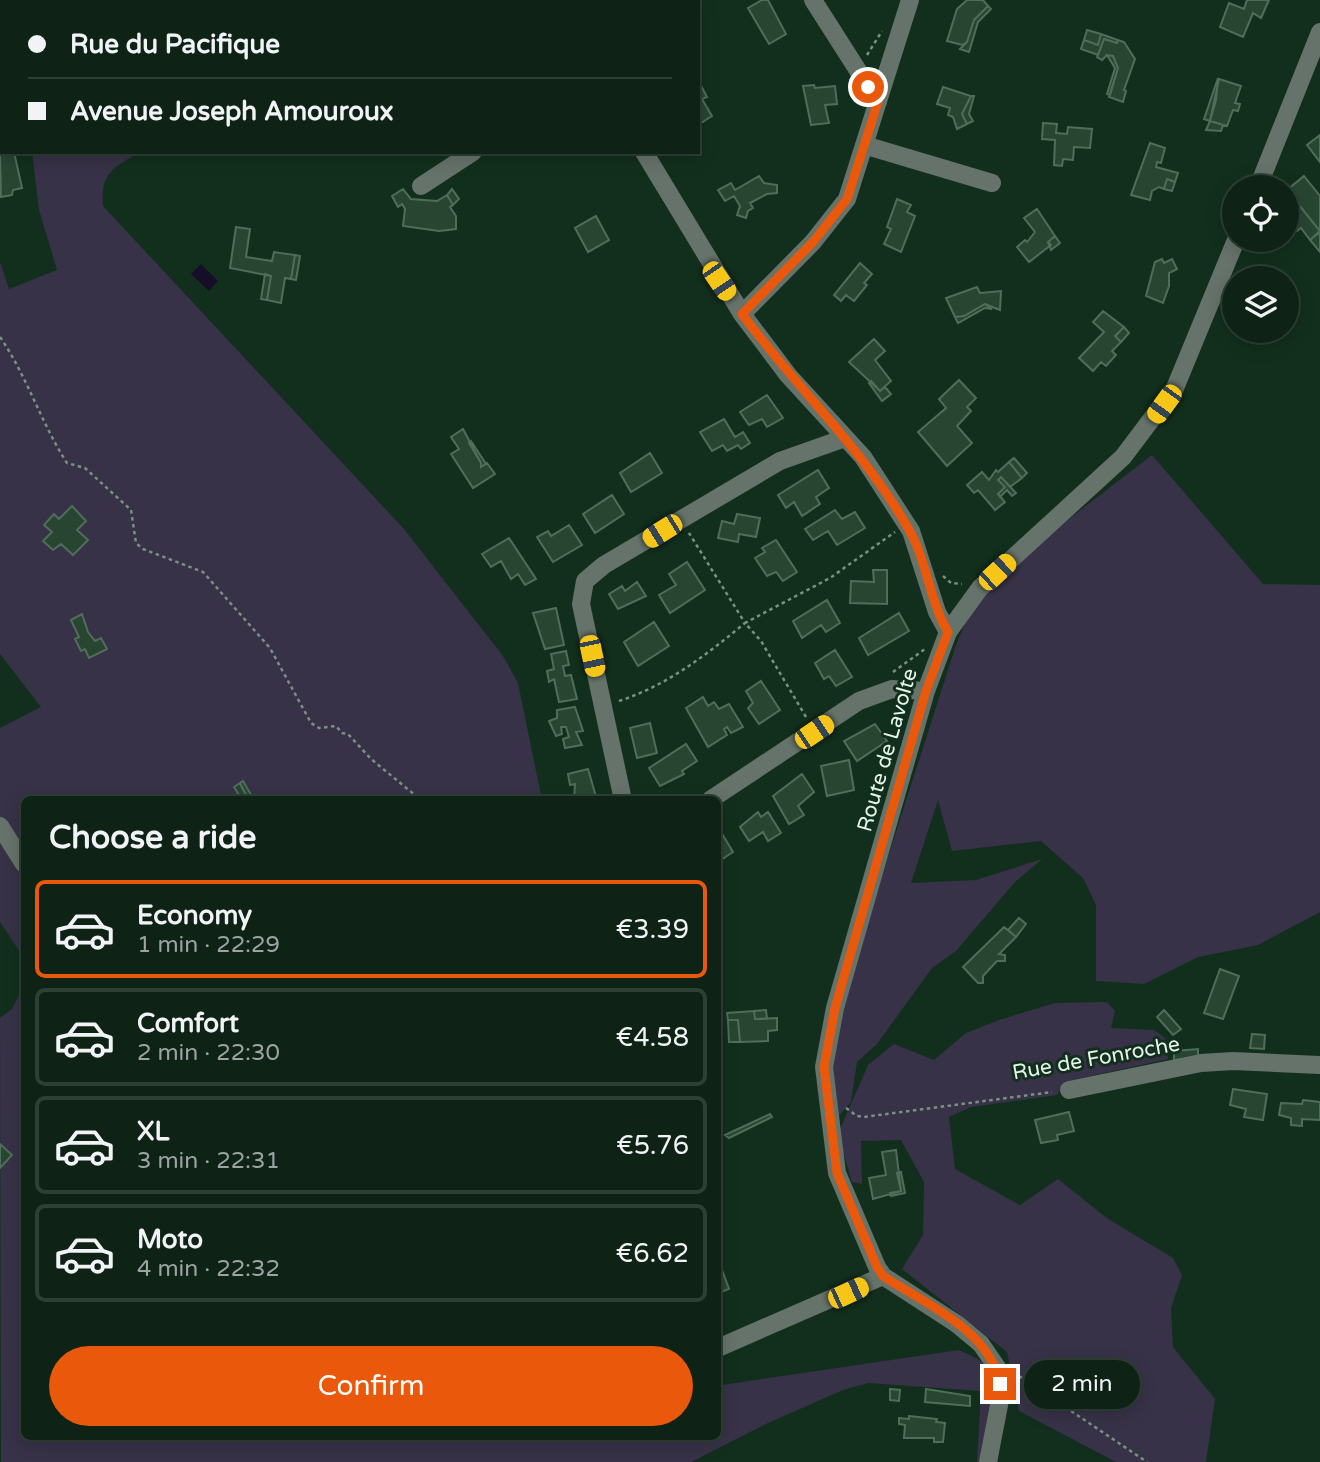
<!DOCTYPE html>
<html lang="en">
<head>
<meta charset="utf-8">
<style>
  :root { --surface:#0e2316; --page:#172b1f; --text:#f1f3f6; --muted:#9ba4a1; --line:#2e4035; --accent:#ea580c }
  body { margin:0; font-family:"Varela Round",sans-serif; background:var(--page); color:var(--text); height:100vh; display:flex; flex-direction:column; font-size:26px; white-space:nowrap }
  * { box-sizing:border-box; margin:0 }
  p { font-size:23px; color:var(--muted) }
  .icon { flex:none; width:38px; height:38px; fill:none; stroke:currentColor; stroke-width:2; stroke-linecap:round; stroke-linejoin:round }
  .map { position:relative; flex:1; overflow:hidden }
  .drawer { position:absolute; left:21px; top:796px; width:700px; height:644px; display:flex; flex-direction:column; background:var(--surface); border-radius:10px; box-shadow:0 4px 18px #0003,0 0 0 2px var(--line) }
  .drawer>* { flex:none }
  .hud { position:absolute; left:0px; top:0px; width:700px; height:154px; box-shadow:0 4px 18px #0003,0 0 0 2px var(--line); display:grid; align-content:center; height:154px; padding:0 28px; background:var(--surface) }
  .fabs { position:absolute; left:1222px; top:175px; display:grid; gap:14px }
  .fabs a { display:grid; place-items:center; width:77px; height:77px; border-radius:50%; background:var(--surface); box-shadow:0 4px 18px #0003,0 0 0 2px var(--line); font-size:35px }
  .end { position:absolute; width:32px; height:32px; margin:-16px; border:9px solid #ea580c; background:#fff; box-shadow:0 0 0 4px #fff }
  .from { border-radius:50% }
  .bubble { position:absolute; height:49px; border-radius:24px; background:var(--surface); box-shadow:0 4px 18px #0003,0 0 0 2px var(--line); font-size:23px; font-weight:600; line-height:49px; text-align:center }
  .car { position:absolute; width:21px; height:42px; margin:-21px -10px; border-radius:9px; box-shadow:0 0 5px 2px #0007; background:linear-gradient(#f5c518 24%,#345 0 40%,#f5c518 0 76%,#345 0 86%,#f5c518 0) }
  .hud b { display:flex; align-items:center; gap:24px; height:66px; font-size:26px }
  .hud b+b { border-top:2px solid var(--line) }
  .hud i { width:18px; height:18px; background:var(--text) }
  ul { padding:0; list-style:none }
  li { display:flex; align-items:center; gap:21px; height:98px; margin:0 14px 10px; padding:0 14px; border:4px solid var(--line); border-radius:10px }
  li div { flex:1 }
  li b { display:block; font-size:26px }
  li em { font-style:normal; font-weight:600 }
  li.on { border-color:var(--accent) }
  li>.icon { width:63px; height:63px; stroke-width:1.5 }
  h2 { padding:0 28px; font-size:32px; line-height:84px }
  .cta { display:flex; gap:14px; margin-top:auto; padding:14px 28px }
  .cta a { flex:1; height:80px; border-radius:42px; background:var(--accent); color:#fff; font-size:28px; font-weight:600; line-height:80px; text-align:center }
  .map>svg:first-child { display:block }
  .green { fill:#373247 }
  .water { fill:#160d29 }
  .building { fill:#284532; stroke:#4f6e59; stroke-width:2 }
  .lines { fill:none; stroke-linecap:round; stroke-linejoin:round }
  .path { stroke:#7a9182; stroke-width:2.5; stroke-dasharray:3.5 3.5; stroke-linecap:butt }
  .minor { stroke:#66736a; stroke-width:18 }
  .route { stroke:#ea580c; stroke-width:9 }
  .labels { text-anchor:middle; stroke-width:6; stroke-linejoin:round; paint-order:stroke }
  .street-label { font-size:21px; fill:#e4f5e9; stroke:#122f1d }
</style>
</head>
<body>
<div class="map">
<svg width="1320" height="1462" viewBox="0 0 1320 1462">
  <rect width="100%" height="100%" fill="#122f1d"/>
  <path class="green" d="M181,0h287l-290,2z
    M32,152h107c-27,18 -38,19 -36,54l301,323 99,127 15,27 24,117h-518v158l-24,-36v-194l41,-21 -41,-53v-392l9,27 48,-19 -18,-60z
    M1152,455l111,129 57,1v327l-62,33 -60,12 -54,27 -48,-3v-76l-13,-27 -42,-37 -89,10 -14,-51 -27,83 65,-3 66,-21 -27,23 -59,69 -24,17 -55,76 -20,18 -6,40 -14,16 -7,-60 27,-104 98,-306 14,-35 25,-29 71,-62z
    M24,984v453h694v-54l4,2 237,-35c7,4 20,8 25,14 18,21 2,74 -4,98h-3l4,-71 -113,-8 -25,7 -75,33 -77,39h-690l-1,-444 12,-9z
    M1107,1002l8,9 -4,17 43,2 11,8 3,21 -104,23 -7,13 -86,12 -22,10 6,52 65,36 38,-26 50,40 65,39 9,17 -11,33 2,39 42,52 -9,63h-90l-97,-51 -12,-59 -105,-83 21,-34 1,-53 -23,-42 -40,1 1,43 -10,-2 -14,-48 30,-69 26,-21 40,16 32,-27 33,-13 56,-17z"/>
  <path class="water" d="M201,264l17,17 -9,10 -18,-17z"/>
  <path class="building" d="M762,0h6l18,34 -17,10 -21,-36z
    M967,0h16l5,6 -14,14 -7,22 -5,3 -15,-4 10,-32z
    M1247,0h22l-8,18 -8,-5 -10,24 -23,-10 9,-24 15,6z
    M988,6l3,3 -13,13 -9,30 -9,-3 7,-7 7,-22z
    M1087,30l14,4 -3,11 -14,-5z
    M1101,34l17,6 -1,3 -13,-4 -6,16 -17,-6 3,-9 14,5z
    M1104,39l13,4 1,-3 6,2 11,17 -11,31 2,1 -3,11 -14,-5 9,-29 -5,-12 -6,-1 -5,5 -5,-3z
    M1107,55l6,1 5,12 -8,27 -3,-1 8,-26z
    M1218,78l-2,22 -6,21 -6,-2z
    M1219,79l22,7 -6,17 5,1 -2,7 -5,-1 -6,16 -17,-5z
    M698,80l9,17 -5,2 10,17 -14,9z
    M814,85l1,3 20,-2 2,18 -12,1 4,18 -18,2 -8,-39z
    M943,87l28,9 -9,18 5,10 -10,5 -4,-12 -5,-2 2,-7 -13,-4z
    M971,96h3l-5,18 4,7 -6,3 -5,-10z
    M1210,121l13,4 -2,6 -15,-1z
    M1043,123l14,1 -1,9 11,1 1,-7 24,2 -2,19 -16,-1 -1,13 -10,-1 -1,7 -8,-1 1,-25 -13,-1z
    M1320,135v27l-13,-17z
    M1150,143l15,5 -4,15 -4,-1 -1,5 22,6 -3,9 -8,-3 -3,10 -5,-2 -7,4 -2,9 -19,-5z
    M14,152l8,36 -9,2 -1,5 -11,2 -1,-42z
    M759,176l5,7 13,2v8l-10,1 -17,9 3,5 -5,3 -2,7 -9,-3 3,-9 -6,-10 -9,5 -7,-11 13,-7 4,7z
    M1304,176l16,20v35l-33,-41z
    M1167,179l8,3 -3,9 -8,-2z
    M403,189l8,10 26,2 10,-6 6,10 -3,2 6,9v13l-17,2 -36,-5 2,-17 -3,-5 -4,3 -6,-11z
    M452,189l7,10 -6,6 -6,-10z
    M1287,190l33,41 -10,9 -9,-12 -4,3 -11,-13z
    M897,199l14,6 -4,7 8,4 -14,36 -17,-8 7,-15 -4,-2z
    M1037,209l18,27 -7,6 3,3 -22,17 -12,-15 8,-7 2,2 8,-10 -11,-14z
    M596,216l13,24 -21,12 -13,-24z
    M236,227l14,2 -4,28 26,4 2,-9 21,3 -4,24 -6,-1 -4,25 -14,-3 4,-24 -41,-8z
    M1320,232v20l-10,-12z
    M1055,236l5,7 -9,7 -3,-8z
    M295,255l5,1 -4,24 -5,-1z
    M1162,259l2,4 8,-4 5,10 -8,4v13l-6,17 -17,-7 9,-34z
    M860,263l12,11 -8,9 3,2 -13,16 -8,-6 -5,6 -7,-6z
    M265,274l6,2 -4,24 -6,-1z
    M977,287l3,6 21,-2 -1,19 -15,-6 -21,12 -9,1 -9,-19z
    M985,304l7,5 -7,-1 -27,15 -3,-6 9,-1z
    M1103,311l21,16 -9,9 6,6 -9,9 4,4 -10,11 -5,-4 -8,9 -14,-13 25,-26 -11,-10z
    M1124,327l5,6 -8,9 -6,-6z
    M874,339l11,12 -10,9 16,21 -11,10 -31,-29z
    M959,380l17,18 -9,9 4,4 -14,15 15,17 -25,23 -29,-34 28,-24 -7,-9z
    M871,381l9,10 5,-4 6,7 -9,7 -13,-18z
    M767,395l16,23 -16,9 -5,-8 -13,6 -9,-13z
    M724,419l11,18 8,-5 7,11 -9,6 -3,-4 -11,6 -4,-6 -11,6 -12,-19z
    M463,429l18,34v4l6,-4 8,11 -22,14 -22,-34 8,-5 -8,-12z
    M471,441l15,23 -5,3v-4l-12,-20z
    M650,453l12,20 -31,19 -11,-19z
    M1014,458l13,15 -5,5 -13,-16z
    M1009,462l13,16 -12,9 -9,-10 -3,3 7,7 -7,7 7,8 -10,8 -17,-20 -4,3 -7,-8 15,-13 7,8 7,-10 2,2z
    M818,470l11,18 -13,9 4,7 -18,12 -8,-14 -8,6 -8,-13z
    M1001,477l15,16 -4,3 -5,-6 -7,7 -2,-3 7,-7 -7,-7z
    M612,495l12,19 -29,19 -12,-19z
    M72,506l14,15 -9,9 11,10 -15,15 -12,-11 -8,6 -10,-9 9,-9 -8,-7 10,-11 5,5z
    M835,510l7,9 13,-7 10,16 -28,17 -9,-14 -15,9 -8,-11z
    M737,514l23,4 -4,19 -17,-3 -1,8 -20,-4 4,-17 12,3z
    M569,525l13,20 -29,17 -16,-25 11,-6 3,5z
    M509,538l27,41 -11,6 -7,-11 -7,5 -10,-18 -10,6 -9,-13z
    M776,540l21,32 -14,9 -7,-9 -9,4 -12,-18 10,-6 -3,-4z
    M687,562l18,28 -35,23 -11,-18 17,-10 -7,-11z
    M873,570h14v34l-37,-1 1,-22 23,1z
    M637,582l9,14 -28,13 -9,-15 13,-8 3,5z
    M827,600l13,23 -14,9 -5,-7 -19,13 -9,-17z
    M556,608l8,37 -19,4 -12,-36z
    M899,613l10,18 -41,24 -9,-17z
    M82,614l6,18 7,9 6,-3 6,11 -18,9 -4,-9 -4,2 -6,-12 4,-2 -8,-17z
    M654,622l15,24 -31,20 -14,-24z
    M835,650l17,27 -16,9 -7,-10 -5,3 -9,-16z
    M566,651l3,14 -6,1 2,10 6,-1 6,24 -18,3 -5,-23 -5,3 -2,-11 7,-2 -3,-15z
    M761,681l19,29 -21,14 -11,-16 5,-5 -7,-12z
    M703,697l5,9 6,-4 5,7 10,-5 14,23 -12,6 -4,-6 -3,2 3,6 -19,12 -22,-39z
    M575,707l8,24 -7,1 6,13 -17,3 -2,-9 6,-2 -3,-10h-5l1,7 -6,2 -7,-15 8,-3v-8z
    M650,723l7,30 -20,5 -7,-30z
    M875,724l12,17 -30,20 -13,-20z
    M686,744l11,17 -15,10 2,3 -24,12 -11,-18z
    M849,760l5,30 -27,6 -6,-30z
    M588,769l9,31h-23l1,-16 -5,1 -2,-11z
    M802,774l12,18 -16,14 6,9 -15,9 -16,-28z
    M243,781l11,19h-5l-9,-17z
    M240,783l2,5 7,12h-7l-8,-13z
    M758,812l3,5 7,-5 13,21 -13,8 -5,-9 -14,9 -9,-14z
    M721,832l12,20 -15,10v-27z
    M1019,918l7,6 -10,13 -8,-7z
    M1004,927l12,10 -17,17 6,1v6h-8l-14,15v7h-5l-15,-16z
    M1220,969l19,7 -16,43 -19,-6z
    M766,1010l1,9h-12l-1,-8z
    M1164,1010l17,19 -8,6 -16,-18z
    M754,1011l1,8 22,-1v12l-9,1v10l-28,1 -2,-22h-10l-1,-7z
    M728,1020h10l2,22h-11z
    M1252,1034l13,1 -1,14 -14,-1z
    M1198,1049v9l-24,2v-9z
    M1233,1089l34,5 -4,26 -19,-3 2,-8 -16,-4z
    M1303,1100l17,2v18l-18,-1v7l-11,-1v-7l-12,-3 2,-12 21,1z
    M1069,1112l5,19 -17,4 1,5 -17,3 -6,-23z
    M770,1114l2,3 -43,21 -4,-3z
    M0,1144l12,11 -12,13z
    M896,1150l5,41 -28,8 -4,-21 17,-3 -4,-23z
    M901,1172l4,21 -14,3 -1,-3 11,-2 -4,-18z
    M718,1259l11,30 -11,4z
    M890,1389l10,1 -1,11 -9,-1z
    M926,1389l44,7v10l-45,-4z
    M909,1416l28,3 -1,3 9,1 -2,19h-9v-4h-30l1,-13 -6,-1v-6l10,1z"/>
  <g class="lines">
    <path class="path" d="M867,55l15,-24
      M0,337c27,39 41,86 67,126l18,5 46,42 5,33 7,6 60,23 67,76 41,75 8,5 17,-2 6,7 6,1 23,25 50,41
      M943,576l8,7 11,1
      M893,672l32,-23
      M619,701c49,-16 87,-46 126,-78l-56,-90
      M806,717l-45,-76 -16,-18 85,-45 65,-46
      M846,1108l11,8 7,1 188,-25
      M1013,1372l134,90"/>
    <path class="minor" d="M556,0l1,2
      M813,0l65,102
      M10,2l1,-2
      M438,2l5,-2
      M0,17l2,-3
      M0,100h2
      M864,145l128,38
      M644,152l98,162 46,61 75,82 35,54 13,20 26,81 11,20
      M421,186l52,-34
      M1258,187l62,-155
      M742,314l71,-72 34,-43 63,-199
      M623,800l-42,-196 4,-23 19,-16 176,-104 65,-23
      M710,800l149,-99 33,-12 34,2
      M0,826l24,38
      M1069,1090l132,-27 32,-2 87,4
      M718,1348l165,-72
      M988,1462l13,-67 -3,-26 -17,-25 -24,-20 -74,-48 -6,-9 -40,-94 -13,-106 11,-59 91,-317 22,-59 32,-44 143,-131 52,-69 61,-148"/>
  </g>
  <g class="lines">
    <path class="route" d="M868,87l10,15 -31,97 -34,43 -71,72c54,73 121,135 166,214 19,32 21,72 40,104l-22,59 -91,317 -11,59 13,106 40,94 6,9c42,28 107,54 117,108"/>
  </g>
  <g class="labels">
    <g class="street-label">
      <text transform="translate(887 750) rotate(-74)" y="7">Route de Lavolte</text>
      <text transform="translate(1096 1058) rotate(-10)" y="7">Rue de Fonroche</text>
    </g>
  </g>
</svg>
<div class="fabs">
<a><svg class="icon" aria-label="locate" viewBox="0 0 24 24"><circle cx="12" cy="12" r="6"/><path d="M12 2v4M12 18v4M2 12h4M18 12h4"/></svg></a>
<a><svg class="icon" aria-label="layers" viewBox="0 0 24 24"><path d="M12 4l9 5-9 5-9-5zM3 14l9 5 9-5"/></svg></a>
</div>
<i class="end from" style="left:868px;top:87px"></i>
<i class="end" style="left:1000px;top:1384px"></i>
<div class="bubble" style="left:1024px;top:1360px;width:116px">2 min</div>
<i class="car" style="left:719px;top:281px;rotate:146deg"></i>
<i class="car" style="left:1164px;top:404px;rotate:216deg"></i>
<i class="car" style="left:662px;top:531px;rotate:238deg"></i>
<i class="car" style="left:997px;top:572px;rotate:47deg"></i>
<i class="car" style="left:592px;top:656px;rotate:168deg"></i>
<i class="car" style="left:814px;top:732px;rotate:56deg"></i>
<i class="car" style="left:848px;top:1293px;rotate:65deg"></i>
<div class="hud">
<b><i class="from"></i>Rue du Pacifique</b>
<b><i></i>Avenue Joseph Amouroux</b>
</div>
<section class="drawer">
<h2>Choose a ride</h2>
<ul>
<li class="on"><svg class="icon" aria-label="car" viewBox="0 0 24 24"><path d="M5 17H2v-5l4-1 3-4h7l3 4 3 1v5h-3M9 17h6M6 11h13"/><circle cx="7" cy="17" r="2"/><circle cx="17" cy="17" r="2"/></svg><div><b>Economy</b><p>1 min · 22:29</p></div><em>€3.39</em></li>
<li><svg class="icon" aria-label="car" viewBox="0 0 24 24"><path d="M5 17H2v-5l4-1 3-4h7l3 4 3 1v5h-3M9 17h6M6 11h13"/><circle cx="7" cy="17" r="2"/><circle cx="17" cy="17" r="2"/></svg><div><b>Comfort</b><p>2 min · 22:30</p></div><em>€4.58</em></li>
<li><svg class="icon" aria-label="car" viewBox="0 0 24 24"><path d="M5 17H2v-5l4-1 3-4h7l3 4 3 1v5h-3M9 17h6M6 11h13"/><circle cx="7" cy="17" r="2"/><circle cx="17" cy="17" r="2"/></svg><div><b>XL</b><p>3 min · 22:31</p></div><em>€5.76</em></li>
<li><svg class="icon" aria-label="car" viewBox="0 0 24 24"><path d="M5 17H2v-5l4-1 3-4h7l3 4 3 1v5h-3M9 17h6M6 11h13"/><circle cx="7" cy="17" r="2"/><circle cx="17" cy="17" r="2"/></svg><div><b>Moto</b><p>4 min · 22:32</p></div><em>€6.62</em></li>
</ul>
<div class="cta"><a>Confirm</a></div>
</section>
</div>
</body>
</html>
